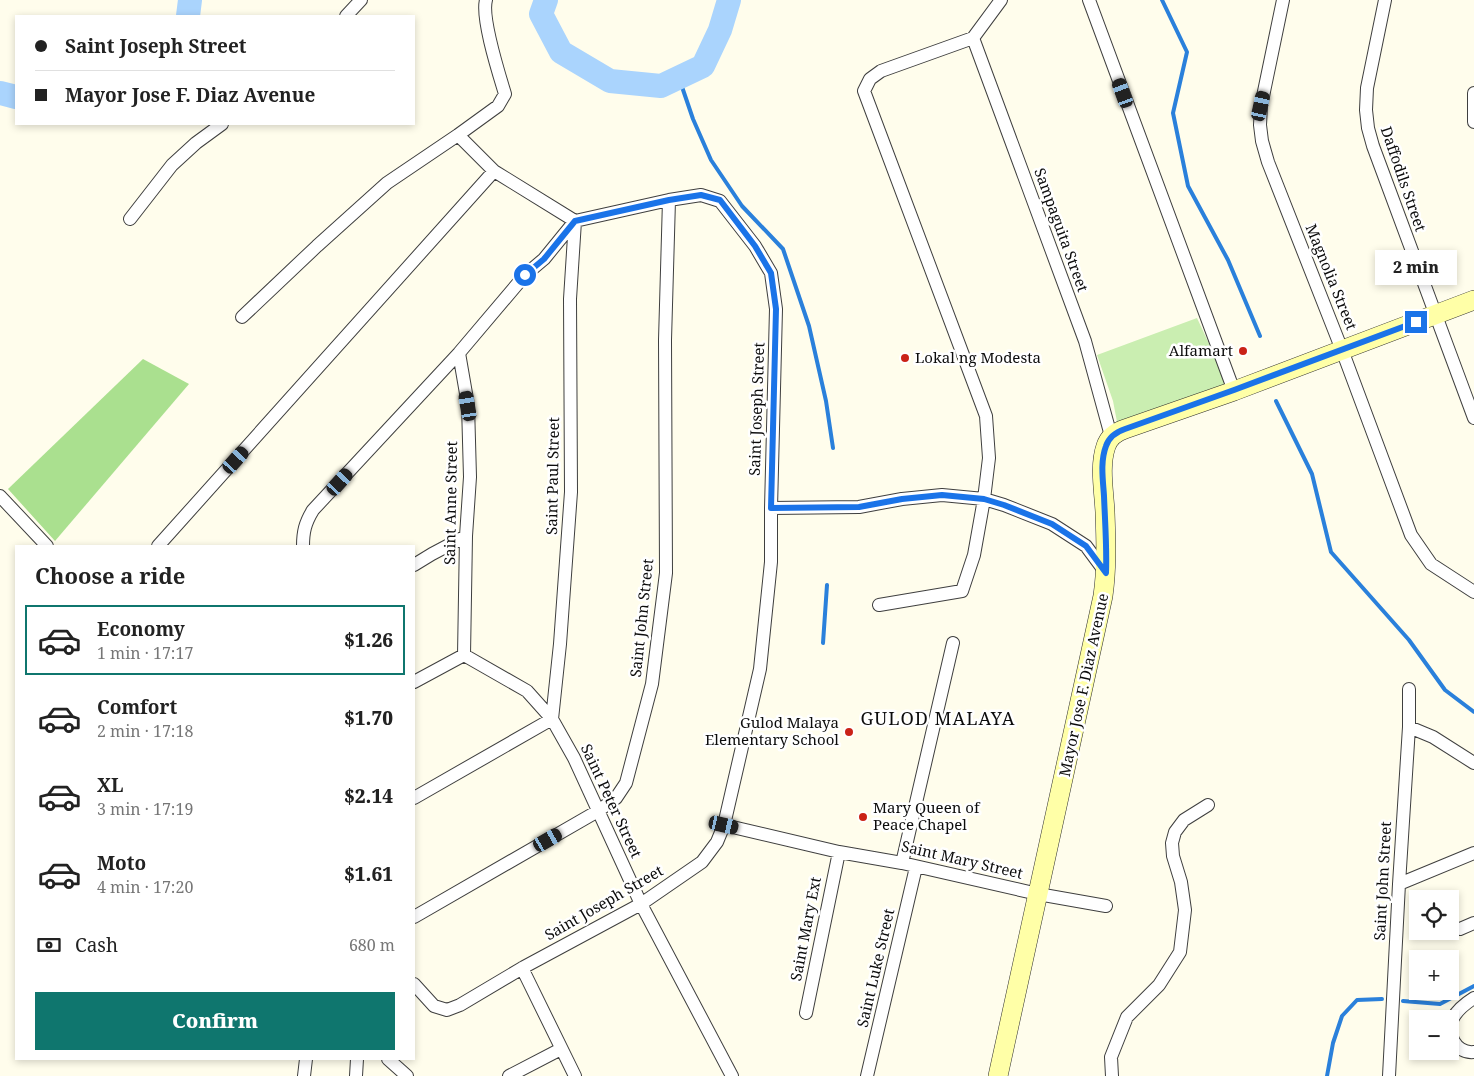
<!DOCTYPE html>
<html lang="en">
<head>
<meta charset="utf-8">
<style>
  :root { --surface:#fff; --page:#f2f2f2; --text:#222; --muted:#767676; --line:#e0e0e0; --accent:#0f766e }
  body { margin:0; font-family:"Noto Serif",serif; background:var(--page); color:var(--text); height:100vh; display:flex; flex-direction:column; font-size:19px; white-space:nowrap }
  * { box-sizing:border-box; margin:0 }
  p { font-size:16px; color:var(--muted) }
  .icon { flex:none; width:28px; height:28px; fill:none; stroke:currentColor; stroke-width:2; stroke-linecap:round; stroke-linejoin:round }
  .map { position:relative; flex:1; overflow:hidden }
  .panel { position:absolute; left:15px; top:545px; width:400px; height:515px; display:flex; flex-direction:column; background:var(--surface); border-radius:0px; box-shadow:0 2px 8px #0003 }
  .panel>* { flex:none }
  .top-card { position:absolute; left:15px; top:15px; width:400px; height:110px; border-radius:0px; box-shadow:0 2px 8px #0003; display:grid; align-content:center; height:110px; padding:0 20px; background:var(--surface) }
  .fabs { position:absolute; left:1409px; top:890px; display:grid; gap:10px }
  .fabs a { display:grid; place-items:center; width:50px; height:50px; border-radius:0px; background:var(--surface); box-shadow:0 2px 8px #0003; font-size:25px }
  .end { position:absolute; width:22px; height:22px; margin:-11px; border:6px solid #1a73e8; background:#fff; box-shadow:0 0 0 2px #fff }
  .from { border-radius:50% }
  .bubble { position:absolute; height:35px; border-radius:0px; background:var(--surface); box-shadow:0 2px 8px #0003; font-size:16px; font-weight:800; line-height:35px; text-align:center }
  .car { position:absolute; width:15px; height:30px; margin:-15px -8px; border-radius:6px; box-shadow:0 0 4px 1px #0007; background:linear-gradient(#222 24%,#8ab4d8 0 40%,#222 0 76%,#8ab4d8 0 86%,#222 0) }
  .top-card b { display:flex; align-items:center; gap:18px; height:48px; font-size:19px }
  .top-card b+b { border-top:1px solid var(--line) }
  .top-card i { width:12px; height:12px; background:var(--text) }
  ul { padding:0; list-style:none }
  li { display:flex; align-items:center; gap:15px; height:70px; margin:0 10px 8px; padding:0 10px; border:2px solid transparent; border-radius:0px }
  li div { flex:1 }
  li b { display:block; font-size:19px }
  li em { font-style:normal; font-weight:800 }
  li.on { border-color:var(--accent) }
  li>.icon { width:45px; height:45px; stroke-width:1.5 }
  h2 { padding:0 20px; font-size:22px; line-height:60px }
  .pay { display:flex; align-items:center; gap:12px; height:55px; padding:0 20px; font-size:19px }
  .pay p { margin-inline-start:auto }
  .action { display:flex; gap:10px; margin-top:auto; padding:10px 20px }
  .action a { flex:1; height:58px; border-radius:0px; background:var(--accent); color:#fff; font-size:20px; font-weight:800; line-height:58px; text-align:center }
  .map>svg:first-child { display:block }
  .green { fill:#caeeb1 }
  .forest { fill:#aae08f }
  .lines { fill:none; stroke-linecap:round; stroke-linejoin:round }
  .stream { stroke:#2a80db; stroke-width:4 }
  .river { stroke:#aad4fd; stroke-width:24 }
  .street-casing { stroke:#3f3f3f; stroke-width:14 }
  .secondary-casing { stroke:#2e2e2e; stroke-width:20 }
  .street { stroke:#fff; stroke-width:12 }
  .secondary { stroke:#ffffa7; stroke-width:19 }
  .route { stroke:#1a73e8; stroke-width:6 }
  .poi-dot { fill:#ca2216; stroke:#fff; stroke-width:2 }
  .labels { text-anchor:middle; stroke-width:5; stroke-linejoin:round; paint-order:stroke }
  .street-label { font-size:15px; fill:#0c0c0c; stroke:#fff }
  .poi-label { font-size:15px; fill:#0c0c0c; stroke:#fff; text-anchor:end }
  .quarter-label { font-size:18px; letter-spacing:1px; fill:#0c0c0c; stroke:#fff }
</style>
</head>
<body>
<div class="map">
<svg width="1474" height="1076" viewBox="0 0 1474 1076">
  <rect width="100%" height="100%" fill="#fffdec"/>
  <path class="green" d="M1197,318l29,62 -4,11 -104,36 -5,-26 -16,-46z"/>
  <path class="forest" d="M143,359l46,25 -134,157 -47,-52z"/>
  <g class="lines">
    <path class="stream" d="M1162,0l25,52 -14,61 15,73 40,74 32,76
      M679,78l14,41 18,41 31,46 41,43 26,77 17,75 7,47
      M1276,401l36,73 19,78 78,88 36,50 29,22
      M823,643l4,-58
      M1403,1001l37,3 34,-18
      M1327,1076l6,-33 9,-27 15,-16 25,-1"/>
    <path class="river" d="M546,0l-5,14 20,38 49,29 51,5 42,-20 17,-36 9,-30
      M188,16l2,-16
      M0,93l16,4"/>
    <g class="street-casing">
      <path id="street" d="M1089,0l145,391
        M1283,0l-22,106 -1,19 2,16 6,21 74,188 69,185 20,29 43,28
        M1385,0l-18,88 -1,22 2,18 5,18 101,272
        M346,16l15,-16
        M973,38l112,303 26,95
        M1474,93v29
        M130,219l42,-54 24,-22 26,-19
        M242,317l75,-71 70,-63 71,-48 40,-29 7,-12c-6,-20 -24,-76 -19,-94
        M459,353l9,52 2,72 -4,59 -2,119
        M0,496l47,50
        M771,508l88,-1 43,-8 40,-4 42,4 20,6 48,19 34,22 20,27
        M158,546l336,-375
        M303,546c0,-14 2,-23 10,-36l146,-157 66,-78 19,-16 31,-38 94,-21 32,-5 19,6 35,45 16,27 5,36 -5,199v54l-11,107 -36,156 -7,17 -15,20 -61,42 -117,63 -64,38 -13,5 -13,-4 -20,-22
        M414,565l18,-11 34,-18
        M879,605l83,-14 12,-36 10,-56 5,-41 -3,-42 -122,-325 6,-12 11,-8 92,-33 28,-38
        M464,655l63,36 25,28 22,39 67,146 91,172
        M414,682l50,-27
        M1409,727l24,10 41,26
        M414,798l138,-79 8,-75 11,-152 -1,-193 5,-78 -81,-50 -36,-36
        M724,825l115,27 63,11 136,31 68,12
        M902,863l51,-220
        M1399,884l75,-31
        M414,917l184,-106 18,-13 10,-15 26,-99 14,-111 -1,-233 4,-140
        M1460,929l14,-6
        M522,968l53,108
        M1474,998c-8,5 -16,11 -21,20 -8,15 3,36 21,34
        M806,1013l33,-161
        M388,1059l19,17
        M304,1076l2,-17
        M356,1076l1,-17
        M509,1076l52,-27
        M867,1076l49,-209
        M1112,1076l-1,-19 16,-40 32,-32 21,-33 5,-42 -4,-28 -8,-26 -1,-13 3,-11 9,-12 24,-15
        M1389,1076l10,-192 10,-157v-38"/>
    </g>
    <g class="secondary-casing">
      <path id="secondary" d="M998,1076l105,-480c4,-28 3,-56 2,-84 -1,-21 -6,-46 1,-66 3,-9 10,-14 19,-17l109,-38 240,-91"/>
    </g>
    <use href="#street" class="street"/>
    <use href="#secondary" class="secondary"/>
  </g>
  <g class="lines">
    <path class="route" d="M525,275l19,-16 31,-38 94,-21 32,-5 19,5 35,46 16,27 5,36 -5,199 88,-1 43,-8 40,-4 42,4 20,6 48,19 34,22 20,27c1,-26 -1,-51 -2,-77 -1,-16 -4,-34 2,-50 3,-9 10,-14 19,-17l109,-39 182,-68"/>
  </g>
  <g class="poi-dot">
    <circle cx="1243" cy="351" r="5"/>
    <circle cx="905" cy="358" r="5"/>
    <circle cx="849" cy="732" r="5"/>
    <circle cx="863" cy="817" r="5"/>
  </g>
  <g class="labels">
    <g class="street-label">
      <text transform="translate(1403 179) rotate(71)" y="5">Daffodils Street</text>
      <text transform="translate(1061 230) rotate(70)" y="5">Sampaguita Street</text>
      <text transform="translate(1331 277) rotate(68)" y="5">Magnolia Street</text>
      <text transform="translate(757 409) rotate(-88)" y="5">Saint Joseph Street</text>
      <text transform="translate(553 476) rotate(-89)" y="5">Saint Paul Street</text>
      <text transform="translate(451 503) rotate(-89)" y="5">Saint Anne Street</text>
      <text transform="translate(642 618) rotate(-84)" y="5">Saint John Street</text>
      <text transform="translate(1084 685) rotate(-78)" y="5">Mayor Jose F. Diaz Avenue</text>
      <text transform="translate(611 801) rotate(65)" y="5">Saint Peter Street</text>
      <text transform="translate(962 860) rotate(13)" y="5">Saint Mary Street</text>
      <text transform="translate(1383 881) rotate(-87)" y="5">Saint John Street</text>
      <text transform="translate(604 903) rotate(-30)" y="5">Saint Joseph Street</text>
      <text transform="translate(806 929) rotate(-79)" y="5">Saint Mary Ext</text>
      <text transform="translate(876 968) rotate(-77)" y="5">Saint Luke Street</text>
    </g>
    <g class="poi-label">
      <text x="1233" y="356">Alfamart</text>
      <text x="915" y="363" text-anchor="start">Lokal ng Modesta</text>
      <text x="839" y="728">Gulod Malaya<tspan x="839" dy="17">Elementary School</tspan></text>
      <text x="873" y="813" text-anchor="start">Mary Queen of<tspan x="873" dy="17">Peace Chapel</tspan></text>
    </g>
    <g class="quarter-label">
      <text x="938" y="725">GULOD MALAYA</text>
    </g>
  </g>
</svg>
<div class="fabs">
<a><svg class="icon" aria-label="locate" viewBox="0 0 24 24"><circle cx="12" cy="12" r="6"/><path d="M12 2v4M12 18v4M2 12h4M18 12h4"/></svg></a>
<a>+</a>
<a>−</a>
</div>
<i class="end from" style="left:525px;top:275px"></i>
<i class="end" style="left:1416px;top:322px"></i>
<div class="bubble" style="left:1375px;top:250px;width:82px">2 min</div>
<i class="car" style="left:1123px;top:93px;rotate:340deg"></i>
<i class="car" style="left:1261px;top:106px;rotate:12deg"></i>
<i class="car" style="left:468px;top:406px;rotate:350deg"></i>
<i class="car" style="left:236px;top:460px;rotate:42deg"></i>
<i class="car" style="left:340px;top:482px;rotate:42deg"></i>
<i class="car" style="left:724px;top:825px;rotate:103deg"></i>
<i class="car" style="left:548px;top:840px;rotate:60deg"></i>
<div class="top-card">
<b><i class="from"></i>Saint Joseph Street</b>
<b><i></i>Mayor Jose F. Diaz Avenue</b>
</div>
<section class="panel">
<h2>Choose a ride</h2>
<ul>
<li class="on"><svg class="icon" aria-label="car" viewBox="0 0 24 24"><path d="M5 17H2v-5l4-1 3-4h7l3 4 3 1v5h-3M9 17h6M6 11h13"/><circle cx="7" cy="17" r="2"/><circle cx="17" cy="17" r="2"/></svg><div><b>Economy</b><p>1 min · 17:17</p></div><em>$1.26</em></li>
<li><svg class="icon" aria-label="car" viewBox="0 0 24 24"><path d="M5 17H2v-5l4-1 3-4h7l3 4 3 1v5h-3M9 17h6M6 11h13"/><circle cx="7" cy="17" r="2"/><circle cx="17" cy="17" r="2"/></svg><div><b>Comfort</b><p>2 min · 17:18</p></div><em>$1.70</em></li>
<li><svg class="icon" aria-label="car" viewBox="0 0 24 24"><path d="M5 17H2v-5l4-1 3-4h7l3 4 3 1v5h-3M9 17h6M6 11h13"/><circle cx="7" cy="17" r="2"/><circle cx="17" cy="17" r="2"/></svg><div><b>XL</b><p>3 min · 17:19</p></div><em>$2.14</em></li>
<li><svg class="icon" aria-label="car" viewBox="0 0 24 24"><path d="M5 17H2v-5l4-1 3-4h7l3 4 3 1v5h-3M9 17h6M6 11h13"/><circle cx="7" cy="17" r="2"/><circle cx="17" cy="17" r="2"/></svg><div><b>Moto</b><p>4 min · 17:20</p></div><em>$1.61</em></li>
</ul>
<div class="pay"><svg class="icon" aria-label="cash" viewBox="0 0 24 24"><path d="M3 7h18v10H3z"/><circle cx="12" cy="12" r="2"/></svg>Cash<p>680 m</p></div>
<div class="action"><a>Confirm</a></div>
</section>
</div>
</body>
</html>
